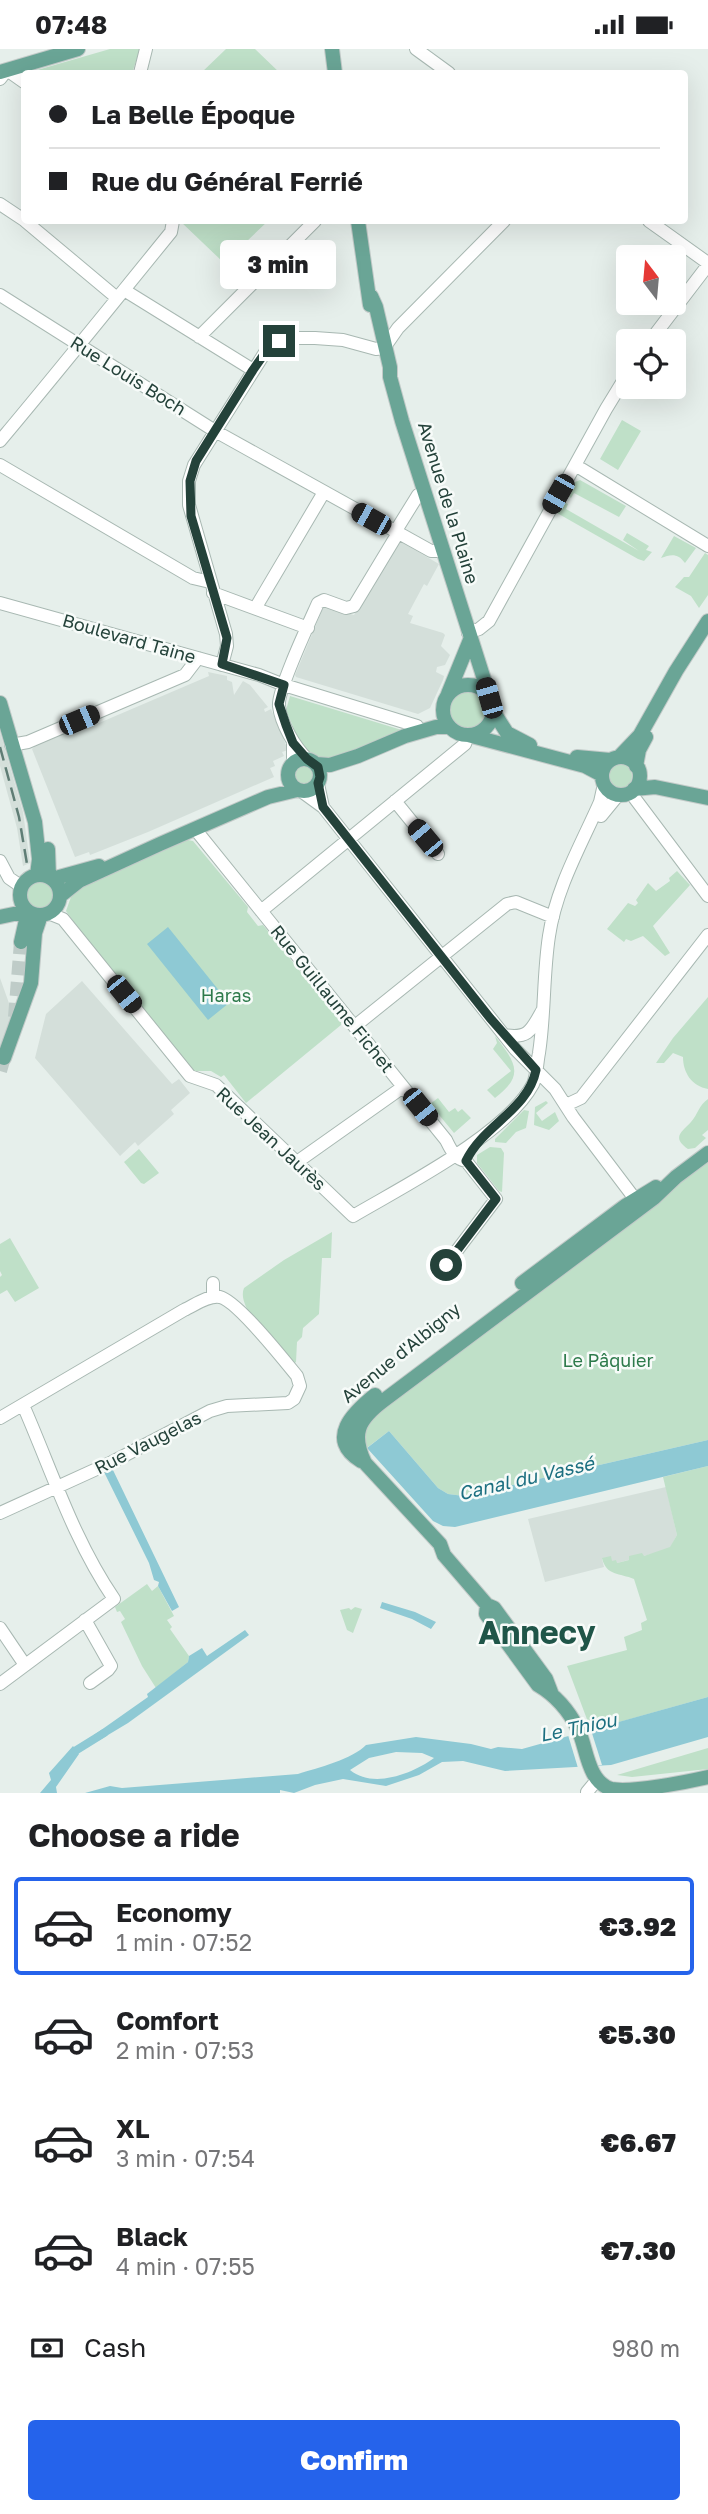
<!DOCTYPE html>
<html lang="en">
<head>
<meta charset="utf-8">
<style>
  :root { --surface:#fff; --page:#f6f6f6; --text:#202124; --muted:#757577; --line:#e0e0e0; --accent:#2563eb }
  body { margin:0; font-family:"Golos Text",sans-serif; background:var(--page); color:var(--text); height:100vh; display:flex; flex-direction:column; font-size:26px; white-space:nowrap }
  * { box-sizing:border-box; margin:0 }
  p { font-size:23px; color:var(--muted) }
  .icon { flex:none; width:38px; height:38px; fill:none; stroke:currentColor; stroke-width:2; stroke-linecap:round; stroke-linejoin:round }
  .map { position:relative; height:1744px; overflow:hidden }
  .panel { display:flex; flex-direction:column; background:var(--surface); flex:1 }
  .panel>* { flex:none }
  .banner { position:absolute; left:21px; top:21px; width:667px; height:154px; border-radius:7px; box-shadow:0 7px 28px #0002; display:grid; align-content:center; height:154px; padding:0 28px; background:var(--surface) }
  .needle { width:46px; rotate:344deg }
  .fabs { position:absolute; left:616px; top:196px; display:grid; gap:14px }
  .fabs a { display:grid; place-items:center; width:70px; height:70px; border-radius:7px; background:var(--surface); box-shadow:0 7px 28px #0002; font-size:35px }
  .end { position:absolute; width:32px; height:32px; margin:-16px; border:9px solid #24423a; background:#fff; box-shadow:0 0 0 4px #fff }
  .from { border-radius:50% }
  .bubble { position:absolute; height:49px; border-radius:7px; background:var(--surface); box-shadow:0 7px 28px #0002; font-size:23px; font-weight:800; line-height:49px; text-align:center }
  .car { position:absolute; width:21px; height:42px; margin:-21px -10px; border-radius:9px; box-shadow:0 0 5px 2px #0007; background:linear-gradient(#222 24%,#8ab4d8 0 40%,#222 0 76%,#8ab4d8 0 86%,#222 0) }
  .banner b { display:flex; align-items:center; gap:24px; height:66px; font-size:26px }
  .banner b+b { border-top:2px solid var(--line) }
  .banner i { width:18px; height:18px; background:var(--text) }
  ul { padding:0; list-style:none }
  li { display:flex; align-items:center; gap:21px; height:98px; margin:0 14px 10px; padding:0 14px; border:4px solid transparent; border-radius:7px }
  li div { flex:1 }
  li b { display:block; font-size:26px }
  li em { font-style:normal; font-weight:800 }
  li.current { border-color:var(--accent) }
  li>.icon { width:63px; height:63px; stroke-width:1.5 }
  h2 { padding:0 28px; font-size:32px; line-height:84px }
  .pay { display:flex; align-items:center; gap:18px; height:77px; padding:0 28px; font-size:26px }
  .pay p { margin-inline-start:auto }
  .cta { display:flex; gap:14px; margin-top:auto; padding:14px 28px }
  .cta a { flex:1; height:80px; border-radius:7px; background:var(--accent); color:#fff; font-size:28px; font-weight:800; line-height:80px; text-align:center }
  .status { display:flex; justify-content:space-between; align-items:center; height:49px; padding:0 35px; background:var(--surface); direction:ltr }
  .status svg { height:19px; fill:currentColor }
  .map>svg:first-child { display:block }
  .built { fill:#d4dfda }
  .green { fill:#bfe0c8 }
  .water { fill:#8ec9d4; fill-rule:evenodd }
  .pier { fill:#e6efeb }
  .lines { fill:none; stroke-linecap:round; stroke-linejoin:round }
  .canal { stroke:#8ec9d4; stroke-width:8 }
  .major-tunnel { stroke:#bfccc8; stroke-width:14; stroke-dasharray:14 7; stroke-linecap:butt }
  .minor-casing { stroke:#a8b8b2; stroke-width:14 }
  .major-casing { stroke:#c2cac8; stroke-width:16 }
  .minor { stroke:#fff; stroke-width:12 }
  .major { stroke:#6aa596; stroke-width:14 }
  .rail { stroke:#5f7d75; stroke-width:2.5; stroke-dasharray:14 7; stroke-linecap:butt }
  .route { stroke:#24423a; stroke-width:9 }
  .labels { text-anchor:middle; stroke-width:5; stroke-linejoin:round; paint-order:stroke }
  .street-label { font-size:18px; fill:#24423a; stroke:#f7fbf9 }
  .park-label { font-size:18px; fill:#2d7a4b; stroke:#f7fbf9 }
  .water-label { font-size:19px; font-style:italic; fill:#1c6f80; stroke:#f7fbf9 }
  .town-label { font-size:32px; font-weight:bold; fill:#1f5548; stroke:#f7fbf9 }
</style>
</head>
<body>
<div class="status"><b>07:48</b><svg viewBox="0 0 49 12"><path d="M0 12V9h3v3zM5 12V6h3v6zM10 12V3h3v9zM15 12V0h3v12zM26 1h20v11H26zM47 4h2v5h-2z"/></svg></div>
<div class="map">
<svg width="708" height="1744" viewBox="0 0 708 1744">
  <rect width="100%" height="100%" fill="#e6efeb"/>
  <path class="built" d="M401,493l38,22 -12,22 -3,-2 -16,30 5,2 -3,7 33,10 2,2 -4,11 9,9 -5,10 -8,2 -1,5 8,4 -1,4 -13,28 -12,6 -122,-37 -1,-2 28,-67 3,-1 28,8 43,-72z
    M208,623l19,4v4l5,2 2,13 9,-14 7,4 18,22 -4,2 1,3 6,-3 17,41 -6,2 2,4 -11,5 2,5 -5,2 4,9 -126,55 -58,23 -1,-3 -14,5 -43,-108 3,-3 40,-17 8,-3 2,3 124,-53z
    M0,683l23,80 7,51 -7,3 -6,-38 -17,-62z
    M0,929l10,28 5,5 -15,45z
    M82,932l90,103 7,-5 11,14 -19,17 3,4 -36,32 -3,-4 -15,14 -85,-98 11,-44z
    M666,1438l11,48 -7,13 -7,3 -46,12 -15,-4 2,8 -59,15 -17,-63z"/>
  <path class="green" d="M110,0h30l-8,24h-105z
    M226,0h29l25,24h-79z
    M180,172h88l-44,42z
    M622,371l19,11 -23,39 -18,-11z
    M580,431l46,26 -7,11 -45,-24 -3,5 -4,-3 8,-13z
    M564,453l4,2 -2,5 73,42 -16,-11 4,-7 22,13 -3,4 6,2 -8,9 -6,-2 -81,-46z
    M674,487l22,12 -11,15c-7,-10 -14,-9 -24,-5z
    M705,504l3,2v40l-9,13 -8,-12 -16,-9 9,-10h5z
    M448 661a19 19 0 1 1 38 0a19 19 0 1 1-38 0Z
    M290,647l115,35 -72,27 -10,2 -17,-6 -4,-6 -16,-38z
    M292 725a12 12 0 1 1 24 0a12 12 0 1 1-24 0Z
    M606 727a13 13 0 1 1 26 0a13 13 0 1 1-26 0Z
    M188,791l5,1 55,66 -1,5 11,14 5,-1 78,97v3l-95,78 -22,-28 -3,2 -10,-6h-18l-96,-117 -31,-43 5,-14 7,-9z
    M677,822l13,14 -37,41 17,27 -5,3 -22,-20 -12,5 -5,-2 -2,3 -17,-13 21,-26 7,3 3,-3 -2,-3 12,-17 8,8 14,-10 -1,-3z
    M24 847a15 15 0 1 1 30 0a15 15 0 1 1-30 0Z
    M708,948v92c-16,-3 -25,-16 -25,-32l-10,-4 -9,10h-8l17,-25z
    M495,987c21,27 30,39 0,62l-8,-8 24,-19 -18,-22 4,-6z
    M438,1049l11,14 6,-4 3,4 4,-3 9,9 -17,15 -24,-29z
    M708,1050v31l-6,5 4,3 -11,10 -7,1c-17,-12 -6,-17 3,-27 7,-8 8,-17 17,-23z
    M546,1052l2,2 -12,10 6,8 13,-9 4,9 -10,9 -15,-5 1,-18z
    M524,1061l5,1 -3,17 -10,4 -10,11 -11,-1v-3z
    M490,1098l11,1 3,5 -2,39 -3,-1 -22,-28v-8z
    M139,1100l20,24 -15,11 -3,-1 -17,-21z
    M708,1111v280l-244,56 -16,-2 -10,-6 -49,-57 -25,19 2,-19 9,-17z
    M332,1183l-1,26h-9l-3,56 -16,14 -1,9 -5,5 -1,20 -3,2c-14,-16 -58,-55 -49,-76l40,-28z
    M10,1189l29,50 -24,14 -8,-12 -7,4v-17l2,-2 -2,-4v-27z
    M708,1417v231l-117,33 -24,-64 60,-16 -3,-13 18,-7 -1,-7 6,-3 -13,-41c-14,-6 -28,-3 -32,-21l9,-2 1,5 4,-1 1,3 12,-3v-4l13,-3 2,3 26,-9 7,-12 -14,-58z
    M147,1535l5,7 6,-5 16,30 -7,4 5,7 -2,2 19,27 -1,6 -32,26 -14,-22 -21,-44 4,-3 -5,-8 -3,1 -2,-5z
    M355,1558l7,2 -9,24 -6,-3 -7,-20 9,-2 2,2z
    M708,1699v21l-76,8 -15,-2z"/>
  <path class="water" d="M168,878l61,76 -21,17 -61,-76z
    M389,1382l49,57 10,6 16,2 244,-56v26l-253,61 -12,-1 -10,-5 -66,-73z
    M112,1419l67,139 -7,4 -14,-25 1,-4 -5,-2 -5,-17 -45,-91z
    M382,1553l33,10 21,10 -5,7 -19,-10 -32,-11z
    M245,1581l4,5 -121,88 -30,18 -4,-6 54,-38 -1,-3 41,-32 1,-6 13,-8 5,8z
    M708,1648v40l-97,28 -106,6 -42,-10 -21,1 -23,13 -33,11 -43,-7 -28,6 -21,8 -14,-3v3h-195l25,-7 12,2 176,-14c19,-6 55,-15 68,-29l50,-8 55,7 20,5 7,-2 24,2zM396,1703l26,1 12,5c-22,16 -61,31 -84,12l19,-12z
    M73,1697l6,8 -23,33 1,6h-17l11,-13 -2,-7z"/>
  <path class="pier" d="M591,1681l11,35 -24,3 -10,-33z"/>
  <g class="lines">
    <path class="canal" d="M70,1708l5,-6 29,-18"/>
    <path class="major-tunnel" d="M15,968l6,-75
      M0,1022l7,-24"/>
    <g class="minor-casing">
      <path id="minor" d="M416,0l33,24
        M140,24l6,-24
        M0,30l7,-9 17,12
        M0,155l24,16
        M25,172l92,77
        M649,172l59,42
        M124,241l129,80
        M0,246l215,136 216,120h11
        M199,288l116,-116
        M650,292l58,-76
        M0,392c58,-69 114,-139 171,-209l2,-11
        M0,416l193,113 17,4
        M575,416l133,81
        M395,483l23,-37 6,-2
        M213,544l95,35
        M0,554l259,72 25,10 133,41
        M256,558l68,-115
        M468,584l11,-4 10,-8 117,-212 22,-36
        M222,616l5,-19 -1,-12 -37,-129v-24l5,-16 70,-111 11,-11 20,-5h20l28,2 33,9 8,-1 14,-20 106,-107
        M11,696l17,-3 157,-67 13,-17
        M307,710c-12,-12 -26,-35 -28,-53 -2,-15 31,-85 39,-103l6,-3 22,8 8,-2 44,-73
        M293,714v-21
        M318,735l5,23
        M301,742l22,16 192,242 40,40 18,28 62,82 2,5 -3,3
        M630,743l78,104
        M395,752l43,53
        M601,767l18,-22
        M195,780l251,311c5,10 9,19 20,21l30,38 -50,66
        M0,812l9,17 13,9
        M261,862l204,-167 3,-9
        M48,864l15,6 127,157 26,9 137,131c49,-29 154,-82 180,-132 4,-9 4,-21 6,-31 6,-39 4,-78 10,-117 7,-48 32,-91 51,-134l4,-18
        M355,977l152,-122 9,-2 37,15
        M504,986c24,4 27,-4 38,-24
        M566,1056l15,-7 127,-163
        M297,1113l106,-75
        M213,1248v-14
        M0,1369l184,-108c11,-5 24,-15 36,-13 17,4 64,63 77,79l3,10 -6,13 -6,4 -61,3 -17,5 -98,51 -112,51
        M85,1571l26,46 -3,4 -18,13
        M0,1579l25,37
        M0,1635l114,-85c-41,-60 -62,-128 -91,-194
        M587,1743l10,-12"/>
    </g>
    <g class="major-casing">
      <path id="major" d="M332,0l3,24
        M0,23l78,-23
        M358,172l12,84
        M371,247l5,11 14,60v10l12,44 88,277
        M443 661a25 25 0 1 1 50 0a25 25 0 1 1-50 0Z
        M448,645l22,-54
        M0,654l35,119 4,37 -2,16
        M493,662l14,22 23,12
        M468,686l117,31 17,9
        M577,708l33,3
        M619,708l21,-22 36,-64 32,-50
        M602 727a19 19 0 1 1 38 0a19 19 0 1 1-38 0Z
        M288 726a16 16 0 1 1 32 0a16 16 0 1 1-32 0Z
        M316,715l14,1 28,-9 47,-20 31,-9h13
        M636,717l3,-16 7,-13
        M634,740l21,-2 53,11
        M48,800l1,28
        M20 846a20 20 0 1 1 40 0a20 20 0 1 1-40 0Z
        M52,830l47,-13
        M60,847l19,-15 81,-37 108,-47 29,-7
        M0,868l28,-6 -7,31
        M4,1009l27,-75 4,-50 6,-18
        M522,1234l103,-77 31,-19
        M361,1412c-36,-22 -7,-49 14,-66
        M487,1556l-1,9 52,71c17,10 31,26 40,44 9,19 9,52 33,60 21,4 75,-7 97,-12
        M551,1643l-5,-13 -52,-71 -7,-3 -43,-50 -4,-11 -75,-81c-14,-29 -7,-43 18,-62l271,-203 22,-21 32,-24"/>
    </g>
    <use href="#minor" class="minor"/>
    <use href="#major" class="major"/>
    <path class="rail" d="M0,698l19,70 8,47"/>
  </g>
  <g class="lines">
    <path class="route" d="M279,292l-12,9 -14,20 -57,91 -6,20 1,35 36,122 -5,26 62,21 -5,19 7,21 7,18 14,16 11,8 2,10 -2,6 5,24 167,211 46,52c-8,40 -53,55 -70,91l30,38 -50,66"/>
  </g>
  <g class="labels">
    <g class="street-label">
      <text transform="translate(128 327) rotate(32)" y="6">Rue Louis Boch</text>
      <text transform="translate(448 454) rotate(73)" y="6">Avenue de la Plaine</text>
      <text transform="translate(129 590) rotate(16)" y="6">Boulevard Taine</text>
      <text transform="translate(332 950) rotate(51)" y="6">Rue Guillaume Fichet</text>
      <text transform="translate(271 1090) rotate(43)" y="6">Rue Jean Jaurès</text>
      <text transform="translate(401 1304) rotate(-39)" y="6">Avenue d'Albigny</text>
      <text transform="translate(148 1394) rotate(-27)" y="6">Rue Vaugelas</text>
    </g>
    <g class="park-label">
      <text x="226" y="953">Haras</text>
      <text x="608" y="1318">Le Pâquier</text>
    </g>
    <g class="water-label">
      <text transform="translate(526 1429) rotate(-13)" y="7">Canal du Vassé</text>
      <text transform="translate(578 1678) rotate(-12)" y="7">Le Thiou</text>
    </g>
    <g class="town-label">
      <text x="537" y="1595">Annecy</text>
    </g>
  </g>
</svg>
<div class="fabs">
<a><svg class="needle" viewBox="-14 -14 28 28"><path d="M0-13l5 13h-10z" fill="#e53935"/><path d="M0 13l5-13h-10z" fill="#757577"/></svg></a>
<a><svg class="icon" aria-label="locate" viewBox="0 0 24 24"><circle cx="12" cy="12" r="6"/><path d="M12 2v4M12 18v4M2 12h4M18 12h4"/></svg></a>
</div>
<i class="end from" style="left:446px;top:1216px"></i>
<i class="end" style="left:279px;top:292px"></i>
<div class="bubble" style="left:220px;top:191px;width:116px">3 min</div>
<i class="car" style="left:558px;top:445px;rotate:210deg"></i>
<i class="car" style="left:371px;top:470px;rotate:299deg"></i>
<i class="car" style="left:489px;top:649px;rotate:344deg"></i>
<i class="car" style="left:79px;top:671px;rotate:67deg"></i>
<i class="car" style="left:425px;top:789px;rotate:320deg"></i>
<i class="car" style="left:124px;top:945px;rotate:141deg"></i>
<i class="car" style="left:420px;top:1058px;rotate:141deg"></i>
<div class="banner">
<b><i class="from"></i>La Belle Époque</b>
<b><i></i>Rue du Général Ferrié</b>
</div>
</div>
<section class="panel">
<h2>Choose a ride</h2>
<ul>
<li class="current"><svg class="icon" aria-label="car" viewBox="0 0 24 24"><path d="M5 17H2v-5l4-1 3-4h7l3 4 3 1v5h-3M9 17h6M6 11h13"/><circle cx="7" cy="17" r="2"/><circle cx="17" cy="17" r="2"/></svg><div><b>Economy</b><p>1 min · 07:52</p></div><em>€3.92</em></li>
<li><svg class="icon" aria-label="car" viewBox="0 0 24 24"><path d="M5 17H2v-5l4-1 3-4h7l3 4 3 1v5h-3M9 17h6M6 11h13"/><circle cx="7" cy="17" r="2"/><circle cx="17" cy="17" r="2"/></svg><div><b>Comfort</b><p>2 min · 07:53</p></div><em>€5.30</em></li>
<li><svg class="icon" aria-label="car" viewBox="0 0 24 24"><path d="M5 17H2v-5l4-1 3-4h7l3 4 3 1v5h-3M9 17h6M6 11h13"/><circle cx="7" cy="17" r="2"/><circle cx="17" cy="17" r="2"/></svg><div><b>XL</b><p>3 min · 07:54</p></div><em>€6.67</em></li>
<li><svg class="icon" aria-label="car" viewBox="0 0 24 24"><path d="M5 17H2v-5l4-1 3-4h7l3 4 3 1v5h-3M9 17h6M6 11h13"/><circle cx="7" cy="17" r="2"/><circle cx="17" cy="17" r="2"/></svg><div><b>Black</b><p>4 min · 07:55</p></div><em>€7.30</em></li>
</ul>
<div class="pay"><svg class="icon" aria-label="cash" viewBox="0 0 24 24"><path d="M3 7h18v10H3z"/><circle cx="12" cy="12" r="2"/></svg>Cash<p>980 m</p></div>
<div class="cta"><a>Confirm</a></div>
</section>
</body>
</html>
